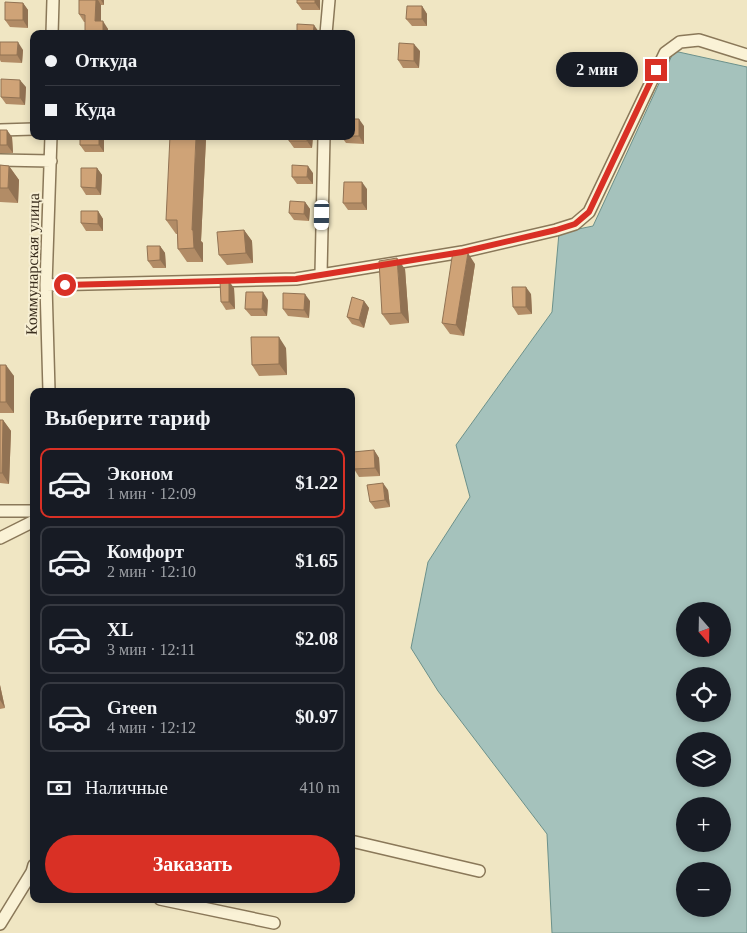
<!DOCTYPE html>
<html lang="ru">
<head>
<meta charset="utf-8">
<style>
  :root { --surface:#171b24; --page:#20242c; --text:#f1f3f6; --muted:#9ea1a6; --line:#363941; --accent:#d93025 }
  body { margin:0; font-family:Georgia,serif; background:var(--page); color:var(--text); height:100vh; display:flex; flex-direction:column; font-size:19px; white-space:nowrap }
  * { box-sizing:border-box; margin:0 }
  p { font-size:16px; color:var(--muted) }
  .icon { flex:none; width:28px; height:28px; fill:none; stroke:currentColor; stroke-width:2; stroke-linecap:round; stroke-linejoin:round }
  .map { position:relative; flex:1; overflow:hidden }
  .details { position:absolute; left:30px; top:388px; width:325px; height:515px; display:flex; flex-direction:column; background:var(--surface); border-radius:10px; box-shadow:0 2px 8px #0003 }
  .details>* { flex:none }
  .banner { position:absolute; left:30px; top:30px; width:325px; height:110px; border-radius:10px; box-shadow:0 2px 8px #0003; display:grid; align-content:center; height:110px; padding:0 15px; background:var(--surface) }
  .needle { width:32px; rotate:160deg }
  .controls { position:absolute; left:676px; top:602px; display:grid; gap:10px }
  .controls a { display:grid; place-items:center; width:55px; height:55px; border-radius:50%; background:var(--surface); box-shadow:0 2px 8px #0003; font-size:25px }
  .end { position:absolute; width:22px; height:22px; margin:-11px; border:6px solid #d93025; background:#fff; box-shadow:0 0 0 2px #fff }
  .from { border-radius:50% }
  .bubble { position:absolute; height:35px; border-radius:18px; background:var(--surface); box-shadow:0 2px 8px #0003; font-size:16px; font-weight:700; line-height:35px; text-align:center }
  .car { position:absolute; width:15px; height:30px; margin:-15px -8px; border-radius:6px; box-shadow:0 0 4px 1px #0007; background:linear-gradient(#fff 24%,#345 0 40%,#fff 0 76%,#345 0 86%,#fff 0) }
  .banner b { display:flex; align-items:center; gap:18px; height:48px; font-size:19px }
  .banner b+b { border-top:1px solid var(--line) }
  .banner i { width:12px; height:12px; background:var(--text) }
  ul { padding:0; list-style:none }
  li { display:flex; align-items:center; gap:15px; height:70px; margin:0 10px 8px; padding:0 5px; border:2px solid var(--line); border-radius:10px }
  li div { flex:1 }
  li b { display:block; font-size:19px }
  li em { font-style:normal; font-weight:700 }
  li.current { border-color:var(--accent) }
  li>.icon { width:45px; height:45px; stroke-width:1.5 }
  h2 { padding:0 15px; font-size:22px; line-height:60px }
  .pay { display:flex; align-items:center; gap:12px; height:55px; padding:0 15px; font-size:19px }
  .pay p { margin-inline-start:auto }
  .button { display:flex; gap:10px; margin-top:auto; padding:10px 15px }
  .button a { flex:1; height:58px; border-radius:30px; background:var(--accent); color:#fff; font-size:20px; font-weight:700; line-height:58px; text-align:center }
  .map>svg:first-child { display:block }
  .water { fill:#a5c2bc; stroke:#6c918b; fill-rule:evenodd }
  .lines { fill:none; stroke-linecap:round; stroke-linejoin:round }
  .minor-casing { stroke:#8a7859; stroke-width:14 }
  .minor { stroke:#faf2d6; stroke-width:11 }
  .wall { fill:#b28c66 }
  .shaded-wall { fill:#917253 }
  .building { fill:#cfa377; stroke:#917253 }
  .route { stroke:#d93025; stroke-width:6 }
  .labels { text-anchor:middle; stroke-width:4; stroke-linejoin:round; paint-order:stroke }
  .street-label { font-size:16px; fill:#3a2e1e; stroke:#f7efd3 }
</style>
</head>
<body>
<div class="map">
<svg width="747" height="933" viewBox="0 0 747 933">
  <rect width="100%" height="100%" fill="#f0e6c3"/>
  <path class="water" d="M674,51l73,16v866h-195l-5,-99 -109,-143 -27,-43 17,-86 42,-65 -14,-52 96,-133 7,-79 34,-7zM685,611h37v38h-37zM685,676h37v38h-37zM685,741h37v38h-37zM685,806h37v38h-37zM685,871h37v38h-37z"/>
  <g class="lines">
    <g class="minor-casing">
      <path id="minor" d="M52,34l1,-34
        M326,34l3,-34
        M0,130l34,-1
        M0,160l51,1
        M321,274l3,-138
        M46,285l250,-6 166,-27 94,-22 19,-6 14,-12 76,-159 15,-11 19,-2 48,15
        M49,391l-3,-106 5,-149
        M0,511h34
        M0,538l34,-17
        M351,841l128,30
        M160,899l114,24
        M0,924l32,-52 2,-7"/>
    </g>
    <use href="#minor" class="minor"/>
  </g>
  <path class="wall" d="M79,0h25v5h-3v16l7,8v5h-22l-1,-2v-10h-1l-5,-8z
    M320,0v10h-18l-5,-7z
    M23,3l5,7v18l-18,-1 -5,-7z
    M422,6l5,8v12h-15l-6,-7z
    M0,42l23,8 -1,13 -21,-1 -1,-2z
    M420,51l-1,17h-16l-5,-8z
    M26,87l-1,18 -19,-1 -5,-7z
    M364,126v18l-18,-1 -5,-7h10z
    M0,130l12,7 1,16h-13z
    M80,136h24v16h-19l-5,-7z
    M313,136l-1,12h-18l-5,-7z
    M206,139l-5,102 2,2v19h-16l-9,-13 -1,-15h-1l-10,-14z
    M0,165l9,1 10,14 -1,23 -18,-1z
    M97,168l5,7 -1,20h-15l-5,-8z
    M313,173v11h-16l-5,-7z
    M367,189v21h-19l-5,-7z
    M305,202l5,7 -1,12 -15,-1 -5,-7z
    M98,211l5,8v12h-17l-5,-8z
    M244,230l8,11 1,22 -26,2 -8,-10z
    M160,246l5,7 1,15h-13l-5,-7z
    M475,264l-11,72 -14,-2 -8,-11z
    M405,269l4,54 -19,2 -8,-11z
    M234,288l1,21 -9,1 -5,-8z
    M531,294l1,20 -14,1 -5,-8z
    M268,300l-1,16h-16l-6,-7z
    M310,301l-1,17 -21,-2 -5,-7z
    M364,301l5,7 -5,20 -12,-4 -5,-7z
    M286,348l1,27 -28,1 -7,-11z
    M0,365l14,11v37h-14z
    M0,420h3l8,11 -2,53 -9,-1z
    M374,450l5,8 1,18 -21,1 -5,-8z
    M388,490l2,17 -15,2 -5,-7z
    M0,685l5,23 -5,1z"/>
  <path class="shaded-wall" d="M96,0h2l3,5v24l-6,-8z
    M101,0h3v5z
    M315,0h5v10l-5,-7z
    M23,3l5,7v18l-5,-8z
    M422,6l5,8v12l-5,-7z
    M103,21l5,8v5h-4l-1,-2z
    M314,25l5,7v2h-6z
    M18,42l5,8 -1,13 -5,-8z
    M414,44l6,7 -1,17 -5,-7z
    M20,80l6,7 -1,18 -5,-7z
    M359,119l5,7v18l-5,-8z
    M7,130l5,7 1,16 -6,-8z
    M99,136h5v16l-5,-7z
    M196,136h8l2,3 -5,102 2,2v19l-9,-14 -2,-18z
    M307,136h6l-1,12 -5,-7z
    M9,166l10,14 -1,23 -10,-15z
    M308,166l5,7v11l-6,-7z
    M97,168l5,7 -1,20 -5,-7z
    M362,182l5,7v21l-5,-7z
    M305,202l5,7 -1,12 -5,-7z
    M98,211l5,8v12l-5,-7z
    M244,230l8,11 1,22 -7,-10z
    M160,246l5,7 1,15 -6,-8z
    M468,253l7,11 -11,72 -8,-11z
    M397,258l8,11 4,54 -8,-10z
    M229,281l5,7 1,21 -6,-7z
    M526,287l5,7 1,20 -6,-7z
    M263,292l5,8 -1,16 -5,-7z
    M305,294l5,7 -1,17 -5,-8z
    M364,301l5,7 -5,20 -5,-8z
    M279,337l7,11 1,27 -8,-11z
    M6,365l8,11v37l-8,-11z
    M3,420l8,11 -2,53 -7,-11z
    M374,450l5,8 1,18 -5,-8z
    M383,483l5,7 2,17 -5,-7z
    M0,685l5,23 -5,-8z"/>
  <path class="building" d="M79,0h17l-1,21h8v11h-18v-17l-6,-1z
    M297,0h18v3h-18z
    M5,2l18,1v17h-18z
    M407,6h15v13h-16z
    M297,24l17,1 -1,9h-16z
    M0,42h18l-1,13h-17z
    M399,43l15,1v17l-16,-1z
    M1,79l19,1v18l-19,-1z
    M351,119h8v17h-8z
    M0,130h7v15h-7z
    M80,136h19v9h-19z
    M170,136h26l-4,94h1l1,18 -16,1 -1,-29h-11z
    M289,136h18v5h-18z
    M0,165l9,1 -1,22h-8z
    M292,165l16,1 -1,11h-15z
    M81,168h16l-1,20 -15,-1z
    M344,182h18v21h-19z
    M290,201l15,1 -1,12 -15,-1z
    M81,211h17v13l-17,-1z
    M244,230l2,23 -27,2 -2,-23z
    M147,246h13v14l-12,1z
    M453,251l15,2 -12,72 -14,-2z
    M397,258l4,55 -19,1 -3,-53z
    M220,281h9v21h-8z
    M512,287h14v20h-13z
    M246,292h17l-1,17h-17z
    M283,293l22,1 -1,16 -21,-1z
    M352,297l12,4 -5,19 -12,-3z
    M251,337h28v27l-27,1z
    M0,365h6v37h-6z
    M0,420h3l-1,53h-2z
    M374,450l1,18 -21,1 -1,-17z
    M383,483l2,17 -15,2 -3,-17z"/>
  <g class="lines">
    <path class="route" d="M65,285l231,-6 166,-27 94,-22 19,-6 14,-12 67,-142"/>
  </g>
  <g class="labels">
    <g class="street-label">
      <text transform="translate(32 264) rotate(-89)" y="6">Коммунарская улица</text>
    </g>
  </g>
</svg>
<div class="controls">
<a><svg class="needle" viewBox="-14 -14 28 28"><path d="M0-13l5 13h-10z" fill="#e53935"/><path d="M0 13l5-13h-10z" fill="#9ea1a6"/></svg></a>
<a><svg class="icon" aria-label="locate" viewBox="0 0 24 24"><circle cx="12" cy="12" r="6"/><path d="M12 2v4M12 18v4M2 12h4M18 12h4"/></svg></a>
<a><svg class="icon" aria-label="layers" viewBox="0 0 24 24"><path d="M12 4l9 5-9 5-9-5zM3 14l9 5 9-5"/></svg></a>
<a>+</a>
<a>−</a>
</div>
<i class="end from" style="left:65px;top:285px"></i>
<i class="end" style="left:656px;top:70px"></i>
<div class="bubble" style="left:556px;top:52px;width:82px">2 мин</div>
<i class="car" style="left:322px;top:215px;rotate:181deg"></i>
<div class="banner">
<b><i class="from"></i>Откуда</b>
<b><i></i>Куда</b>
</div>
<section class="details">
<h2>Выберите тариф</h2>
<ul>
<li class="current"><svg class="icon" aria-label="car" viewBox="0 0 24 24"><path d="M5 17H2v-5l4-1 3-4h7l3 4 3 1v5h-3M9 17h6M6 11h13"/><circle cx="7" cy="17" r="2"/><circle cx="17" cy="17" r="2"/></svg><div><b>Эконом</b><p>1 мин · 12:09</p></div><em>$1.22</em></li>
<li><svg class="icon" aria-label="car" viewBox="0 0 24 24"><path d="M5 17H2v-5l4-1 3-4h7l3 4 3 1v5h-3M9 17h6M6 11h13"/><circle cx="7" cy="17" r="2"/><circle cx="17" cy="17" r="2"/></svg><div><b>Комфорт</b><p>2 мин · 12:10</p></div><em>$1.65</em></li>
<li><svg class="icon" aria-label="car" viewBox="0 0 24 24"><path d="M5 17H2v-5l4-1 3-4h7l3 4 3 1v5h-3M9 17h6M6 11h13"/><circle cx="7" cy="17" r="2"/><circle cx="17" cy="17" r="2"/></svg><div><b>XL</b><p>3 мин · 12:11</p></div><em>$2.08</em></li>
<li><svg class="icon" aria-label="car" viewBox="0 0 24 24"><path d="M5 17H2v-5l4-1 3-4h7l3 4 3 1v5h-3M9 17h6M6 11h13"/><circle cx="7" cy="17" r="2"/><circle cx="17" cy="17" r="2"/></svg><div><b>Green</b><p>4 мин · 12:12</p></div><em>$0.97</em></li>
</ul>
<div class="pay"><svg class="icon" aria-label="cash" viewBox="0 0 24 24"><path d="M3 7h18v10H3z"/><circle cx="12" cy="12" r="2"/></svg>Наличные<p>410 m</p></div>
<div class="button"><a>Заказать</a></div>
</section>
</div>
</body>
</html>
